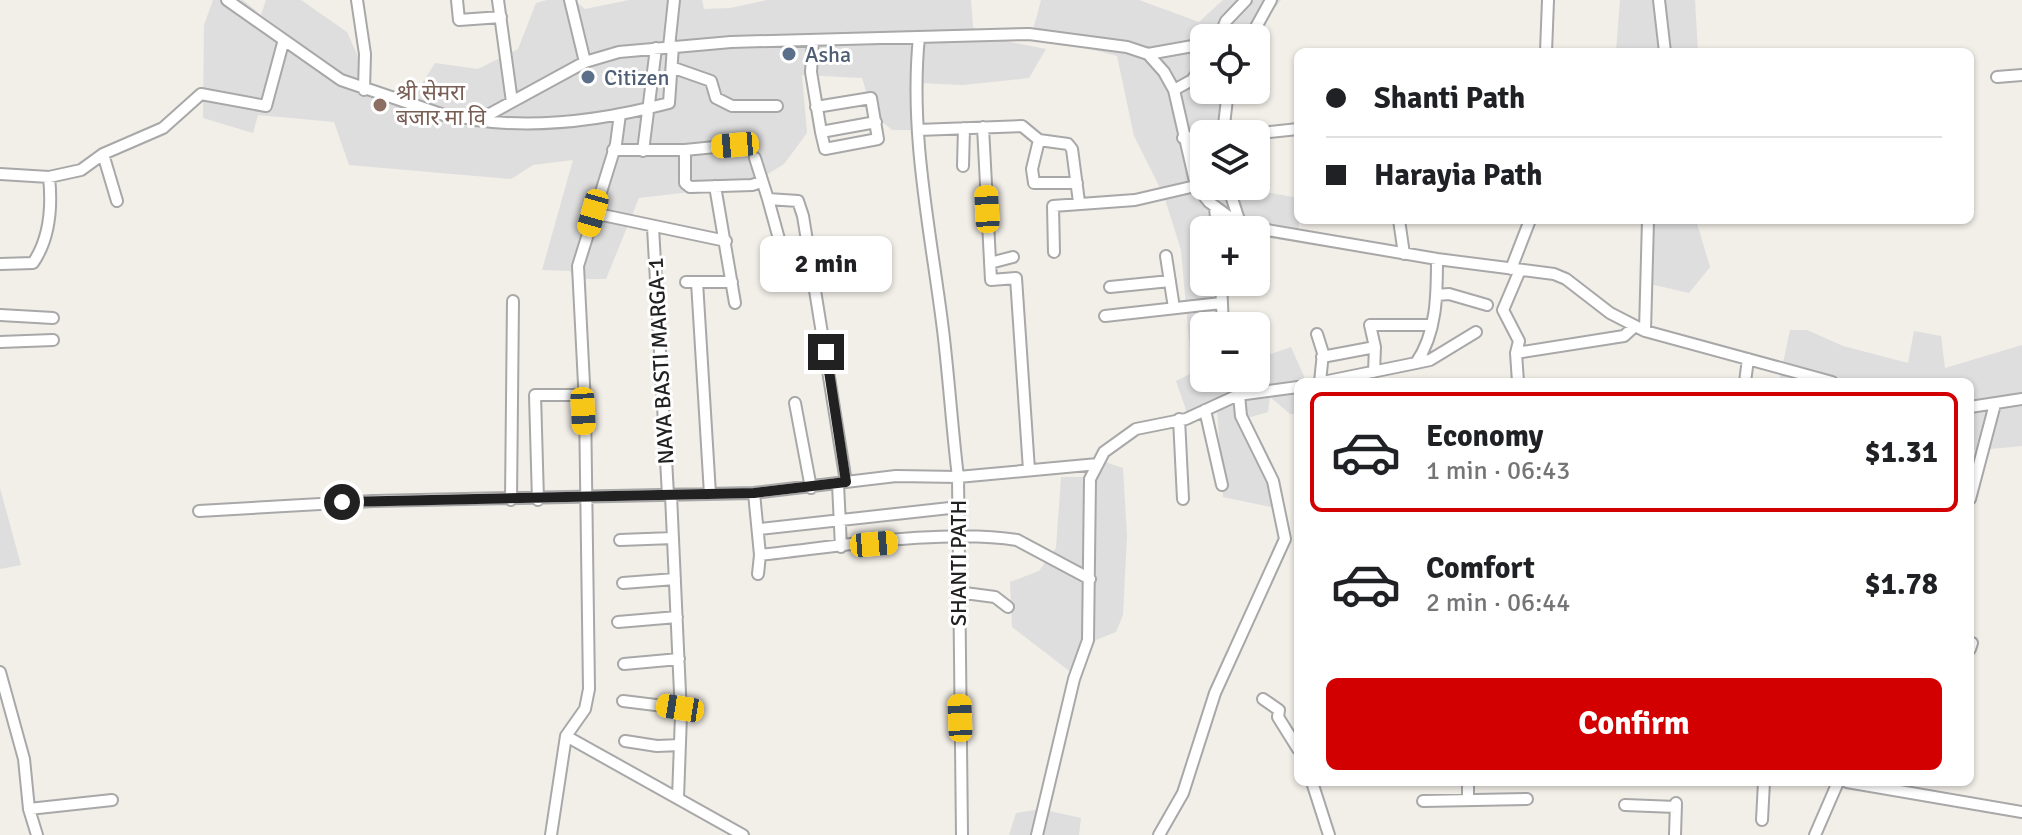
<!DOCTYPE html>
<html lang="en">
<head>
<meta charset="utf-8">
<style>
  :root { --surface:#fff; --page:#f6f6f6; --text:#202124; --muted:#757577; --line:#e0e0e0; --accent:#d30002 }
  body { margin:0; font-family:Signika,"Noto Sans Devanagari",sans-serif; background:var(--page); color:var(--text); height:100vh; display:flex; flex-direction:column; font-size:30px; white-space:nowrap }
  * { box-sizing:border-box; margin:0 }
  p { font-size:26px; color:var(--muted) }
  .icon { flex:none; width:44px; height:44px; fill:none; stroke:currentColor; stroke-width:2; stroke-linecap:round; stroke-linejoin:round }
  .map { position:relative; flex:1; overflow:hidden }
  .sheet { position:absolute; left:1294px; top:378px; width:680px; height:408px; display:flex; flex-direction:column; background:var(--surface); border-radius:12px; box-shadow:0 2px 6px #0004 }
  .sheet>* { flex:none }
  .guide { position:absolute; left:1294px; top:48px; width:680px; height:176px; border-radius:12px; box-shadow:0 2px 6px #0004; display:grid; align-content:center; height:176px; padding:0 32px; background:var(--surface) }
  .fabs { position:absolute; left:1190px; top:24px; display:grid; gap:16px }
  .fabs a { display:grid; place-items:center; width:80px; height:80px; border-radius:12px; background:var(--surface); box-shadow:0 2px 6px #0004; font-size:40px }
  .end { position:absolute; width:36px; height:36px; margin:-18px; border:10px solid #212121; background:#fff; box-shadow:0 0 0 4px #fff }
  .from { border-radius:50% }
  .bubble { position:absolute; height:56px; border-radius:12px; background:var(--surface); box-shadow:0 2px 6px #0004; font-size:26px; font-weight:700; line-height:56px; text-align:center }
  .car { position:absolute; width:24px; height:48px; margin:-24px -12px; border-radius:10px; box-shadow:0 0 6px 2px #0007; background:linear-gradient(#f5c518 24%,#345 0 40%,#f5c518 0 76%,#345 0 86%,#f5c518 0) }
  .guide b { display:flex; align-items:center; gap:28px; height:76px; font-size:30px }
  .guide b+b { border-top:2px solid var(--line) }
  .guide i { width:20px; height:20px; background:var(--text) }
  ul { padding:14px 0 0; list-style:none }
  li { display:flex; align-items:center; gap:24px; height:120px; margin:0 16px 12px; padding:0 16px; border:4px solid transparent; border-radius:12px }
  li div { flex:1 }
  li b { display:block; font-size:30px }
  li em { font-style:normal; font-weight:700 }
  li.current { border-color:var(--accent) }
  li>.icon { width:72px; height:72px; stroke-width:1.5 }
  .button { display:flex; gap:16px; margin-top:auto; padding:16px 32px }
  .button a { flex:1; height:92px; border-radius:12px; background:var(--accent); color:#fff; font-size:32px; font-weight:700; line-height:92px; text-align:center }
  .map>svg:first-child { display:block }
  .residential { fill:#dfdede }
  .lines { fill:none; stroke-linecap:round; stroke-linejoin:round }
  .minor-casing { stroke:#a8a8a8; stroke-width:14 }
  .minor { stroke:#fff; stroke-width:10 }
  .route { stroke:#212121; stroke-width:10 }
  .service-dot { fill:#5c6f8a; stroke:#fff; stroke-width:3 }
  .education-dot { fill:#8d6e63; stroke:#fff; stroke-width:3 }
  .labels { text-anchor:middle; stroke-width:6; stroke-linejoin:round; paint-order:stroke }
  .service-label { font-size:22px; fill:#4e5e75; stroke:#fff; text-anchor:start }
  .education-label { font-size:22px; fill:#785e54; stroke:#fff; text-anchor:start }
  .street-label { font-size:22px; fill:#212121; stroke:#fff }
</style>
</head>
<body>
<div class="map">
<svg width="2022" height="835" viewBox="0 0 2022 835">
  <rect width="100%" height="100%" fill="#f2eee8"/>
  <path class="residential" d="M213,0h30l18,15 5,-15h35l46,32 24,54 43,10 21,-33 43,6 40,-20 18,-46 11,-3h27l11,9 44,-9h73l2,9 26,-1 37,-8h204l2,27 18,11 55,11 -17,29 -66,7 -44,-2 3,47h-30l-19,-16 -11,-36 -60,-3 5,58 -23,31 -34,21 -111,13 -33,81h-32l-4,-8 -28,-1 31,-110 -40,5 -22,14 -162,-14 -15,-43 -76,-7 -5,18 -50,-15 1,-93z
    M1041,0h98l60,22 24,-22h58l-30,38h-47v52h27l-4,44h-23v52h29l65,12 1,34 -43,3v-5h-52v52h19l4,44h-23v52h52v-19l35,-12 15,34 7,1h-15v32h-8l-20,-17 -2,15 -21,6 24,47 5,43 -53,-11 -6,-89 -30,5 -11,-32 16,-8 -11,-123 -17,-54 -30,-60 -17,-80 -85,-22z
    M1620,0h75l3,52h-82z
    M1651,220h45l14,47 -21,26 -39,-9z
    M1790,330h17l36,16 65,17 6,-32 27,5 4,32 77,-23v101l-52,5v-69h-191z
    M1099,460l24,8 4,68 -4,79 -7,17 -20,8 -19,37 -65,-50 -2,-45 29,-11 17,-23 5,-71h27z
    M0,488l21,77 -21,4z
    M1041,809l40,9 -2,17h-70l7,-22z"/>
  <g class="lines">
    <g class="minor-casing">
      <path id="minor" d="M227,0l114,80 103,35 22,3 22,-3 97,-53 34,-10 112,-10 298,-8 98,13 21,7 16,18 10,18 22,96 13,16 23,17 29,10 176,30 117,15 12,5 44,34 35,18 187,51
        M357,0l8,54 -1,36
        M457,0l2,20 42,-3
        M498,0l14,102
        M570,0l15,62
        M1659,0l6,52
        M919,37c-10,98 12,196 24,293 6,49 9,98 15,147l140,-13
        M1219,38l7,-17 20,-21
        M1250,38l21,-38
        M813,41l-2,31 10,60
        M669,47l5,-47
        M1546,52l2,-52
        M1148,54l56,-10
        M674,68l37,13 5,17 16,8h45
        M1997,77l25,-2
        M1174,90l18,-10 12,-16
        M816,107l55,-9 7,41 -53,10 -4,-17 55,-10
        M476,120c62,9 132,-1 193,-17l4,-57
        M983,127l8,153 25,-2 13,192
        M918,130l104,-4 17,14
        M1223,134l5,-44
        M1251,134l47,-5
        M1183,138l21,-2
        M613,150h72v33l5,4 62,-2 9,-3
        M685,150l50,-5
        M643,151l13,-103
        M103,154l14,47
        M755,158l13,41 30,2 5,15 43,266
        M963,166l1,-38
        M0,174l49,3 32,-7 22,-16 60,-26 38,-34 65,12 17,-63
        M1077,183h-43l-2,-14 7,-29 29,4 4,5 7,53
        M715,186l20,117
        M1228,186l12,37
        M768,199l11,40
        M1215,207l2,23
        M593,213l133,28
        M1399,220l5,34
        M653,227l15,268
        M1054,252l-1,-46 82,-6 69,-16
        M1166,256l8,52
        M990,263l23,-6
        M0,264l33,-1c17,-25 19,-58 16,-86
        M1511,269l19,-49
        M686,282h46
        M697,282l13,212
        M1221,282l2,44
        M1110,287l60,-6
        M1437,295l12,-1 38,11
        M0,315l53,3
        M1105,316l116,-13
        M1645,331l3,-111
        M1317,334l6,19 -3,29
        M0,342l53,-2
        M1516,353l108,-17 11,-10
        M1322,357l53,-10
        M1416,363l14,-3 46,-28
        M1374,372l1,-25 -5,-22h62
        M1236,378l2,17
        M1323,382l93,-19c21,-30 21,-69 21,-104
        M1518,382l-2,-29 3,-12 -16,-31 17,-40
        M1745,382l3,-23
        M795,403l16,85
        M1970,407l52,-8
        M1205,410l17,75
        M1179,419l4,80
        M838,484l3,63
        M754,493l6,62 -2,19
        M671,495l10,220 -3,83
        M1970,499l25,-95
        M511,500l2,-199
        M538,500l-3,-105h50
        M199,511l174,-10 381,-8 142,-17 62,1 4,358
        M759,529l200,-22
        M620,540l53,-2
        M760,555c75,-8 185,-27 257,-15l73,39
        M623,583l52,-4
        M957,592l38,5 13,10
        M618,622l59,-5
        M1970,649l2,-6
        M624,664l55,-5
        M0,672l24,87 5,50 8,26
        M1263,699l16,11 -1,7 20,32
        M623,701l57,7
        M566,736l177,99
        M625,741l32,5 23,-1
        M1312,782l17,53
        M1847,782l175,30
        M1468,800v-18
        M1423,801l104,-2
        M1625,805l51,2
        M29,809l83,-9
        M1762,820l2,-38
        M551,835l15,-99 19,-27 4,-20 -4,-285 -7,-138 38,-122 4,-30
        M1037,835l37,-156 14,-39 2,-161 14,-27 32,-23 50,-10 52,-24 60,-8
        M1159,835l24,-42 32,-100 70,-154 -12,-58 -32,-65 -2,-21
        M1675,835l1,-32
        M1815,835l23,-53"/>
    </g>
    <use href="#minor" class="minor"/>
  </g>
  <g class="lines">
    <path class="route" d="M342,502l412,-9 92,-11 -20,-130"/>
  </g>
  <g class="service-dot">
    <circle cx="789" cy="54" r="8"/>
    <circle cx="588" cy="77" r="8"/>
  </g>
  <circle class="education-dot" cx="380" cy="105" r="8"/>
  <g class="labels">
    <g class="service-label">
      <text x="805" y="62">Asha</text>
      <text x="604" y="85">Citizen</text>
    </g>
    <g class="education-label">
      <text x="396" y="100">श्री सेमरा<tspan x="396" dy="25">बजार मा वि</tspan></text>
    </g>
    <g class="street-label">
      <text transform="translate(660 361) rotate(-93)" y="8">NAYA BASTI MARGA-1</text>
      <text transform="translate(958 563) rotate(-90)" y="8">SHANTI PATH</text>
    </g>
  </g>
</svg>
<div class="fabs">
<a><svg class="icon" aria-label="locate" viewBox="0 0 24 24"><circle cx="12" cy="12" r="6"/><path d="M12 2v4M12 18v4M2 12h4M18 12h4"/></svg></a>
<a><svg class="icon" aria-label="layers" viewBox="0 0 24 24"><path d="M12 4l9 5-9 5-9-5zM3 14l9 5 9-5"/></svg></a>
<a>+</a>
<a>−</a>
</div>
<i class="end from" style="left:342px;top:502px"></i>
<i class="end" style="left:826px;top:352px"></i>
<div class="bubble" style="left:760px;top:236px;width:132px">2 min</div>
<i class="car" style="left:735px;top:145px;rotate:265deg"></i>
<i class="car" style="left:987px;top:209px;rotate:357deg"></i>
<i class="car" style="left:593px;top:213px;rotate:196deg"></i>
<i class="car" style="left:583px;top:411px;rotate:177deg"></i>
<i class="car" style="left:874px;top:544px;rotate:85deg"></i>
<i class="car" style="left:680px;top:708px;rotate:279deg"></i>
<i class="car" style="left:960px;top:718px;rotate:358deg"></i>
<div class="guide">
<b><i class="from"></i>Shanti Path</b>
<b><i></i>Harayia Path</b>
</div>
<section class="sheet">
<ul>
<li class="current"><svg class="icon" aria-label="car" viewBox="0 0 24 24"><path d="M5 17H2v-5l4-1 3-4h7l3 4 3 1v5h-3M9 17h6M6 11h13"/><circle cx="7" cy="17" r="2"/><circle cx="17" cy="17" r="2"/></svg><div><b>Economy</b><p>1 min · 06:43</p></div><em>$1.31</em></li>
<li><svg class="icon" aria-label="car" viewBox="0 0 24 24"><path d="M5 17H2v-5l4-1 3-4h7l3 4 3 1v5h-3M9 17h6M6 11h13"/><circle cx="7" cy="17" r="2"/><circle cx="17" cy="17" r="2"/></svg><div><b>Comfort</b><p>2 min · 06:44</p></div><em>$1.78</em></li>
</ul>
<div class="button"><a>Confirm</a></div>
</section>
</div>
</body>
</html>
